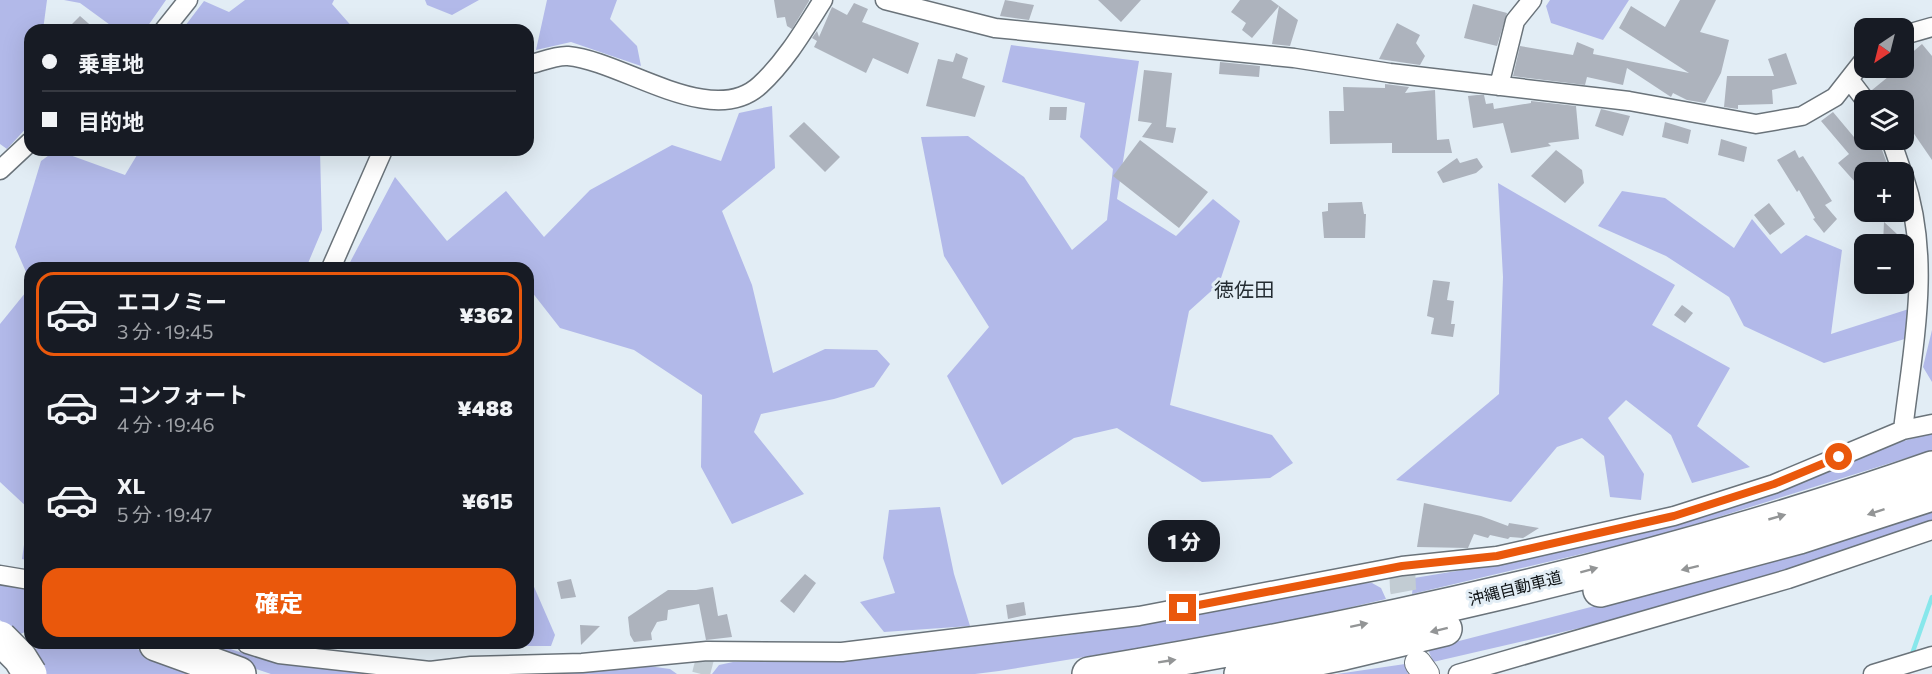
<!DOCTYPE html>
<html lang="ja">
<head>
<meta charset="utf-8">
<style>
  :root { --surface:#171b24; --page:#242831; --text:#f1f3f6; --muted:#9ea1a6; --line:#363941; --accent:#ea580c }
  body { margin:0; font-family:Commissioner,"Noto Sans JP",sans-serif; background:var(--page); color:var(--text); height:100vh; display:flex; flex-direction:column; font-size:22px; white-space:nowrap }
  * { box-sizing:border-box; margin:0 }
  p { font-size:20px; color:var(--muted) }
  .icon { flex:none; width:33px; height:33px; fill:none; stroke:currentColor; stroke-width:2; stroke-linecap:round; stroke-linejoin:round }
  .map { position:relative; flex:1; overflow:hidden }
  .sheet { position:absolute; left:24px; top:262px; width:510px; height:387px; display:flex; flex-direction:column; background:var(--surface); border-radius:18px; box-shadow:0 6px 24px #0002 }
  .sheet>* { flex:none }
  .top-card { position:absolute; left:24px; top:24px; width:510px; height:132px; border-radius:18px; box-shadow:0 6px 24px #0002; display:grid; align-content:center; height:132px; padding:0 18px; background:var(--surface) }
  .needle { width:39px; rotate:215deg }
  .controls { position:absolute; left:1854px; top:18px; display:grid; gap:12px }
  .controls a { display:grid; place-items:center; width:60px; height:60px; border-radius:12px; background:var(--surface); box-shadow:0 6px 24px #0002; font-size:30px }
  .end { position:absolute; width:27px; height:27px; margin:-14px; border:8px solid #ea580c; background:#fff; box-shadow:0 0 0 3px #fff }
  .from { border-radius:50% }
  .bubble { position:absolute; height:42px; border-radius:18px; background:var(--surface); box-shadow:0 6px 24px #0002; font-size:20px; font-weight:800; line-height:42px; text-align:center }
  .top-card b { display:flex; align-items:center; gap:21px; height:57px; font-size:22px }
  .top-card b+b { border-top:2px solid var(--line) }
  .top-card i { width:15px; height:15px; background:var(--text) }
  ul { padding:10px 0 0; list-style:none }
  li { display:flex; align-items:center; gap:18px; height:84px; margin:0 12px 9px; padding:0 6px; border:3px solid transparent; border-radius:18px }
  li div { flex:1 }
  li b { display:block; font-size:22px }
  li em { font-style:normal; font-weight:800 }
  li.selected { border-color:var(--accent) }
  li>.icon { width:54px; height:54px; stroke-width:1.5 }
  .action { display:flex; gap:12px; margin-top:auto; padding:12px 18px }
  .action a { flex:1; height:69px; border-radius:18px; background:var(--accent); color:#fff; font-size:24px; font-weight:800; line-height:69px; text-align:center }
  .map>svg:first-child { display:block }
  .green { fill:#b2b9e9 }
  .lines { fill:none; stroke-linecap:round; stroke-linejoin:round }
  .stream { stroke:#87e7eb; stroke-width:4.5 }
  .building { fill:#adb3bd }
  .street-tunnel { stroke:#c2ccd3; stroke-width:18; stroke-dasharray:18 9; stroke-linecap:butt }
  .secondary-tunnel { stroke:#c2ccd3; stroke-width:26; stroke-dasharray:26 13; stroke-linecap:butt }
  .street-casing { stroke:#6a737a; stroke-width:21 }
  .secondary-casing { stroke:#6a737a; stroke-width:28 }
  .highway-casing { stroke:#6a737a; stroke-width:36 }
  .street { stroke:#fff; stroke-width:18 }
  .secondary { stroke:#fff; stroke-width:26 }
  .highway { stroke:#fff; stroke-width:33 }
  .highway-bridge-casing { stroke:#6a737a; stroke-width:36; stroke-linecap:butt }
  .highway-bridge { stroke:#fff; stroke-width:33 }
  .oneway { fill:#939596 }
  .route { stroke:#ea580c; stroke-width:8 }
  .labels { text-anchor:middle; stroke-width:6; stroke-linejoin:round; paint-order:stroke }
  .street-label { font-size:16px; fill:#0f1315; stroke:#e2edf5 }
  .quarter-label { font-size:20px; fill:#242c32; stroke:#e2edf5 }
</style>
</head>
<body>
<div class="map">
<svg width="1932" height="674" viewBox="0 0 1932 674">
  <rect width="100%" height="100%" fill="#e2edf5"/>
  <path class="green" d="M0,0h47l-4,30h-13v94l-23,25 -7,-5z
    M64,0h102l-21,30h-28l-37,-27z
    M245,0h89l-2,4 23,26h-33l-5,-5 -5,5h-130l22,-29 25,11z
    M425,0h54l-27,15 -25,-10z
    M547,0h70l-7,19 27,27 4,20 -70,-24 -35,8z
    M1550,0h79l-26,40 -52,-17 -5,-17z
    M1011,45l128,16 -22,138 59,37 37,-37 27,22 -21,63 -30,27 -19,94 102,30 21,28 -23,15 -68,4 -85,-54 -43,10 -72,47 -55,-109 42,-49 -45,-71 -23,-119 47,-1 56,41 48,73 35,-30 6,-51 -33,-32 5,-34 -83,-21z
    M772,106l3,62 -53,43 30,74 21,88 52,-24 52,1 13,14 -16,23 -40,12 -73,15 -7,18 50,62 -72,30 -31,-57 1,-72 -68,-45 -74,-22 -32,-41v-19h-181l48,-91 52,64 59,-50 38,46 46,-47 82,-45 49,16 18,-48z
    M56,150l69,25 15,-25h180l2,80 -16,38h-276v13l-15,-34 26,-86z
    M1498,183l177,102 -23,40 78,43 -33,58 53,41 -58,16 -21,-48 -45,-35 -18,18 36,56 -3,26 -31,-3 -6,-41 -22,-18 -25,9 -46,55 -115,-22 103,-86 4,-117z
    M1622,191l43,7 69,50 18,-29 29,35 25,-19 36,15 -11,84 84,-27 -7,31 -84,25 -80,-37 -15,-29 -63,-41 -68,-30z
    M30,287v274l-8,-2 7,-50 -29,-27v-158z
    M1932,330v52l-9,-15z
    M1932,433v17l-274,86 -246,58 2,-16 73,-12 83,-18 211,-58 119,-48z
    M1932,506v16l-184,61 -134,37 -181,42 -5,-13 283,-73z
    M940,507l14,67 16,52 -86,6 -24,-30 35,-9 -12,-35 6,-48z
    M528,573l27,62 -4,11h-115l-1,-2h93z
    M1372,583l9,5 5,11 -125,29 -262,43 -24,3h-263l7,-9 14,-3 114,-1 223,-26 276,-51z
    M0,584l30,4v42l-12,5 -18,-15z
    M51,644h54l32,5 76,25h-168l-15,-24z
    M183,644h32l46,15 115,15h-105z
    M1405,664l3,10h-71z
    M648,666l22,3 7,5h-178z"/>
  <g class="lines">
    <path class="stream" d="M1911,657l21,-60"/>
  </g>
  <path class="building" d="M774,0h35v1l-17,28 -5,-3 -2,-9 -8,1z
    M1005,0l29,5 -5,15 -29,-4z
    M1098,0h43l-20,22z
    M1240,0h31l27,20 -8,26 -18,-2 7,-38 -27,32 -10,-8 4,-7 -15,-11z
    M1680,0h36l-16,32 29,8 -8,33 -16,30 -18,-3 -14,-7 -2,4 -44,-29 -4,17 -36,-8 -2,8 -72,-9 7,-30 53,9 4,-13 17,7 -1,5 96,19 -70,-45 12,-22 34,21z
    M854,3l14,6 -6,13 57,21 -11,31 -35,-16 -7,15 -52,-26 3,-6 -5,-3 5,-7 2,6 13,-30 15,8z
    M1473,4l34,9 -10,33 -33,-8z
    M80,16l16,14h-30z
    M1397,23l23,12 -4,8 9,13 -5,9 -41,-6z
    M1922,44l10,12v104l-22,-32 4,-3 -10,-13v-12h-28l-4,-10 27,-22h5v-5l6,-5 -2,-2z
    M956,53l12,5 -6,20 23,8 -10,31 -49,-11 12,-47 15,3z
    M1786,53l11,31 -25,6 1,14 -35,1v4l-14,-2 3,-31h47l-6,-17z
    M1220,62l40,4 -1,11 -40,-3z
    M1144,70l28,3 -6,54 10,1 -3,15 -31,-6 10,-14 -14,-2z
    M1385,84l24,3 -4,6 30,-3 2,50 12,-1 3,14h-60v-10l-62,1 -1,-33h15l-1,-24 42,1z
    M1477,95h7l2,9 7,-1 1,6 37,-6v-2l45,5 3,33 -31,4 3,3 -40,7 -8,-30 -30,5 -5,-32z
    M1050,107h17l-1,13h-17z
    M1601,109l29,7 -7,20 -28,-10z
    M1833,112l26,31 4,-3h12l6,7 9,25h-26v20l-26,-29 11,-9 -28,-33z
    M804,122l36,35 -15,15 -36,-36z
    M1665,122l26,8 -3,14 -26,-7z
    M1721,139l26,8 -3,15 -26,-7z
    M1140,140l68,52 -29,36 -66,-52z
    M1556,150l26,20 2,13 -19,20 -34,-27z
    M1795,150l4,8 4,-2 29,45 -7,4 12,14 -13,14 -11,-14 2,-1 -16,-28 -2,2 -20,-32z
    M1457,158l3,5 17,-5 6,9 -7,6 -33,10 -6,-11z
    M1362,202l2,12h2l-1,24h-41l-2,-26 6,-1v-8z
    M1769,203l16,21 -15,11 -16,-20z
    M1884,222l13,12v10h-14z
    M1433,280l17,2 -3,18 7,1 -3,23h4l-2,13 -22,-3 3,-16 -7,-2z
    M1682,305l11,8 -8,10 -11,-8z
    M1424,503l57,13 27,10 1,-3 30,5 -16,10 -13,-1 -2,2 -18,-4 -2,3 -14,-4 -6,14 -51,-1z
    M805,574l11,9 -22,30 -14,-12z
    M571,579l5,18 -15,2 -4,-17z
    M713,587l5,29 9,-2 5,23 -26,3 -7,-36 -31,6 -1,10 -10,2 -6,11 1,7 -18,2 -4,-7 -2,-18 40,-27h28z
    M1024,602l2,13 -18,4 -2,-14z
    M580,625l20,1 -19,19z"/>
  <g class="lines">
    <path class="street-tunnel" d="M701,674l6,-23"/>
    <path class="secondary-tunnel" d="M1402,566l1,23 8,42"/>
    <g class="street-casing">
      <path id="street" d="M885,0l110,28 299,30 96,15 239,28 127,23 46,-8 33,-19 29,-37
        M164,30l24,-30
        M1904,35l28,-8
        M528,65c12,-3 29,-10 40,-9 55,5 144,74 192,29 26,-24 44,-55 63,-85
        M1849,79l16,21
        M1499,86l16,-65 17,-21
        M1891,140l11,32
        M0,170l30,-28
        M331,268l52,-118
        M1903,430c10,-85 29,-169 1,-253
        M0,575l30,5
        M247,644l32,10 151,17 41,-5 111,-3 125,-12 135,1 297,-36 263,-50 95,-10 177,-40 100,-32 129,-54 29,-6
        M1458,674l330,-95 144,-49
        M1873,674l59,-18"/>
    </g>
    <g class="secondary-casing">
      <path id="secondary" d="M1418,663l8,11"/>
    </g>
    <g class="highway-casing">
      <path id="highway" d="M1600,590l199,-53 133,-43
        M156,644l83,30
        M1089,674c285,-47 570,-110 843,-206
        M1241,674l103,-21 101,-24"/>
    </g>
    <use href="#street" class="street"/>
    <use href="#secondary" class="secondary"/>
    <use href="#highway" class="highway"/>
    <g class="highway-bridge-casing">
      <path id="highway-bridge" d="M0,638l20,20 10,16"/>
    </g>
    <use href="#highway-bridge" class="highway-bridge"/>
  </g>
  <defs><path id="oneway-solid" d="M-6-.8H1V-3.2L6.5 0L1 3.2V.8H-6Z" transform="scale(1.5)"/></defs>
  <g class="oneway">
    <use href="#oneway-solid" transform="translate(1876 512) rotate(162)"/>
    <use href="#oneway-solid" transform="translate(1777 517) rotate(-16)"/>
    <use href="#oneway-solid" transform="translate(1690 568) rotate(166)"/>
    <use href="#oneway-solid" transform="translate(1589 570) rotate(-15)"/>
    <use href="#oneway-solid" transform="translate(1359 625) rotate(-12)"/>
    <use href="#oneway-solid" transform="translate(1439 630) rotate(166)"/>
    <use href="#oneway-solid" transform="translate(1167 661) rotate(-9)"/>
  </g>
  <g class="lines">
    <path class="route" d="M1183,608l219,-42 95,-10 177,-40 100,-32 65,-27"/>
  </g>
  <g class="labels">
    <g class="street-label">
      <text transform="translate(1515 588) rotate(-14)" y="6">沖縄自動車道</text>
    </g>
    <g class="quarter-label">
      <text x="1244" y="297">徳佐田</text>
    </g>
  </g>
</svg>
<div class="controls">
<a><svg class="needle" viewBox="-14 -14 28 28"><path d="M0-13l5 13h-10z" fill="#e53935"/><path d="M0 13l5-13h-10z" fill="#9ea1a6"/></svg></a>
<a><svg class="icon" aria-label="layers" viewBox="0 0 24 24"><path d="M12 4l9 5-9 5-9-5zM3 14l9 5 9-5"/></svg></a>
<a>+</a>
<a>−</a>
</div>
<i class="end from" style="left:1839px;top:457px"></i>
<i class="end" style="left:1183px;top:608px"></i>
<div class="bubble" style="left:1148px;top:520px;width:72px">1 分</div>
<div class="top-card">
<b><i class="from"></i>乗車地</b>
<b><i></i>目的地</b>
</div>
<section class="sheet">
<ul>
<li class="selected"><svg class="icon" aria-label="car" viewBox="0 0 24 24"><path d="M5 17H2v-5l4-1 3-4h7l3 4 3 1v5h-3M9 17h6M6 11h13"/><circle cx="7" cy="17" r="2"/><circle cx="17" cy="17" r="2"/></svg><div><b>エコノミー</b><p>3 分 · 19:45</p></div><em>¥362</em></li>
<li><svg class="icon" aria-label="car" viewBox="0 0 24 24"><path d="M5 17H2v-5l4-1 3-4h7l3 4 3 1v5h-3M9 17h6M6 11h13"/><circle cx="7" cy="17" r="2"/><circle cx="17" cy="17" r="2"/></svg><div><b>コンフォート</b><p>4 分 · 19:46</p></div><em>¥488</em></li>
<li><svg class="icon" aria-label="car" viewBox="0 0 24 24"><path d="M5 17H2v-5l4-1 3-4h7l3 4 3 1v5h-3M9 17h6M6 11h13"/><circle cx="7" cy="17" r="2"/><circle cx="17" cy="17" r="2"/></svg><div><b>XL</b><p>5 分 · 19:47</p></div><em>¥615</em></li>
</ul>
<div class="action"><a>確定</a></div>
</section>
</div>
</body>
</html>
